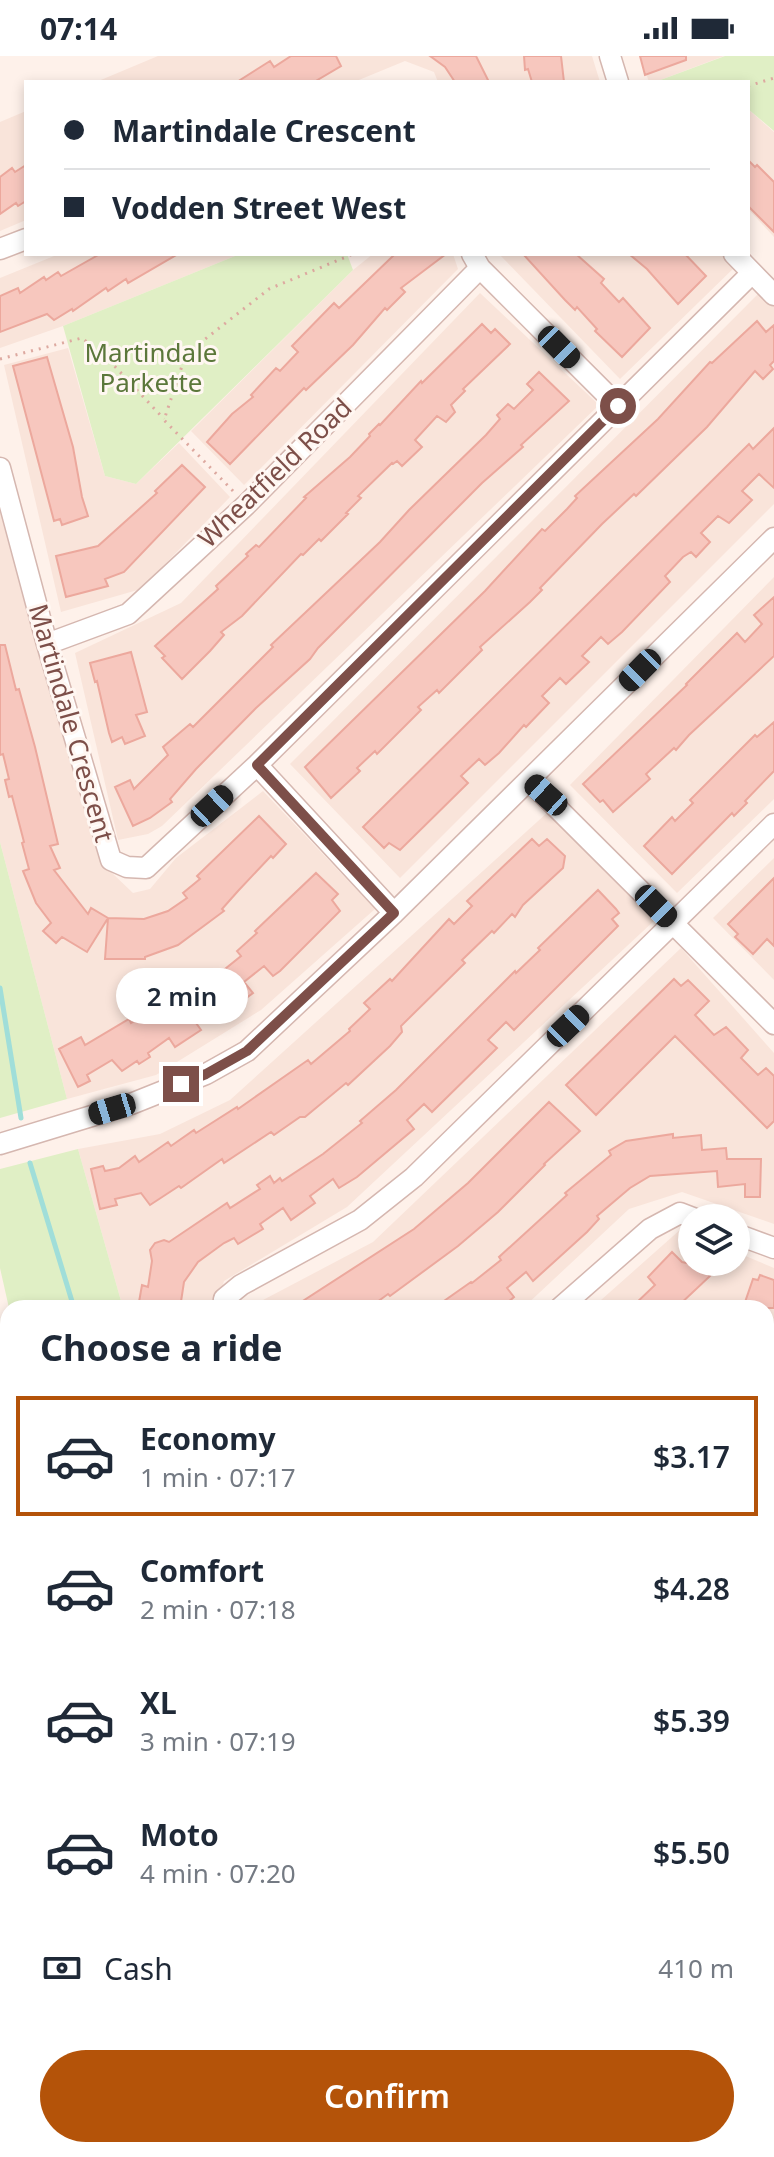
<!DOCTYPE html>
<html lang="en">
<head>
<meta charset="utf-8">
<style>
  :root { --surface:#fff; --page:#f2f2f3; --text:#1f2937; --muted:#747a83; --line:#e0e1e3; --accent:#b45309 }
  body { margin:0; font-family:"Noto Sans",sans-serif; background:var(--page); color:var(--text); height:100vh; display:flex; flex-direction:column; font-size:30px; white-space:nowrap }
  * { box-sizing:border-box; margin:0 }
  p { font-size:26px; color:var(--muted) }
  .icon { flex:none; width:44px; height:44px; fill:none; stroke:currentColor; stroke-width:2; stroke-linecap:round; stroke-linejoin:round }
  .map { position:relative; flex:1; overflow:hidden }
  .sheet { position:absolute; left:0px; top:1244px; width:774px; height:858px; display:flex; flex-direction:column; background:var(--surface); border-radius:24px 24px 0 0; box-shadow:0 4px 12px #0003 }
  .sheet>* { flex:none }
  .top-card { position:absolute; left:24px; top:24px; width:726px; height:176px; border-radius:0px; box-shadow:0 4px 12px #0003; display:grid; align-content:center; height:176px; padding:0 40px; background:var(--surface) }
  .buttons { position:absolute; left:678px; top:1148px; display:grid; gap:16px }
  .buttons a { display:grid; place-items:center; width:72px; height:72px; border-radius:50%; background:var(--surface); box-shadow:0 4px 12px #0003; font-size:40px }
  .end { position:absolute; width:36px; height:36px; margin:-18px; border:10px solid #7d4f49; background:#fff; box-shadow:0 0 0 4px #fff }
  .from { border-radius:50% }
  .bubble { position:absolute; height:56px; border-radius:28px; background:var(--surface); box-shadow:0 4px 12px #0003; font-size:26px; font-weight:600; line-height:56px; text-align:center }
  .car { position:absolute; width:24px; height:48px; margin:-24px -12px; border-radius:10px; box-shadow:0 0 6px 2px #0007; background:linear-gradient(#222 24%,#8ab4d8 0 40%,#222 0 76%,#8ab4d8 0 86%,#222 0) }
  .top-card b { display:flex; align-items:center; gap:28px; height:76px; font-size:30px }
  .top-card b+b { border-top:2px solid var(--line) }
  .top-card i { width:20px; height:20px; background:var(--text) }
  ul { padding:0; list-style:none }
  li { display:flex; align-items:center; gap:24px; height:120px; margin:0 16px 12px; padding:0 24px; border:4px solid transparent; border-radius:0px }
  li div { flex:1 }
  li b { display:block; font-size:30px }
  li em { font-style:normal; font-weight:600 }
  li.current { border-color:var(--accent) }
  li>.icon { width:72px; height:72px; stroke-width:1.5 }
  h2 { padding:0 40px; font-size:36px; line-height:96px }
  .pay { display:flex; align-items:center; gap:20px; height:88px; padding:0 40px; font-size:30px }
  .pay p { margin-inline-start:auto }
  .cta { display:flex; gap:16px; margin-top:auto; padding:16px 40px }
  .cta a { flex:1; height:92px; border-radius:48px; background:var(--accent); color:#fff; font-size:32px; font-weight:600; line-height:92px; text-align:center }
  .status { display:flex; justify-content:space-between; align-items:center; height:56px; padding:0 40px; background:var(--surface); direction:ltr }
  .status svg { height:22px; fill:currentColor }
  .map>svg:first-child { display:block }
  .residential { fill:#f9e4da }
  .industrial { fill:#eee3e0 }
  .green { fill:#e0efc5 }
  .lines { fill:none; stroke-linecap:round; stroke-linejoin:round }
  .stream { stroke:#a0ded9; stroke-width:5 }
  .building { fill:#f7c7be; stroke:#eca89d; stroke-width:2 }
  .minor-casing { stroke:#d5b7b0; stroke-width:23 }
  .major-casing { stroke:#dbcecc; stroke-width:29 }
  .path { stroke:#dda9a0; stroke-width:3; stroke-dasharray:2 6; stroke-linecap:butt }
  .minor { stroke:#fff; stroke-width:20 }
  .major { stroke:#ffc5a0; stroke-width:26 }
  .major-bridge-casing { stroke:#dbcecc; stroke-width:29; stroke-linecap:butt }
  .major-bridge { stroke:#ffc5a0; stroke-width:26 }
  .route { stroke:#7d4f49; stroke-width:10 }
  .labels { text-anchor:middle; stroke-width:6; stroke-linejoin:round; paint-order:stroke }
  .park-label { font-size:26px; fill:#5b773a; stroke:#fff7f2 }
  .street-label { font-size:26px; fill:#7d4f49; stroke:#fff7f2 }
</style>
</head>
<body>
<div class="status"><b>07:14</b><svg viewBox="0 0 49 12"><path d="M0 12V9h3v3zM5 12V6h3v6zM10 12V3h3v9zM15 12V0h3v12zM26 1h20v11H26zM47 4h2v5h-2z"/></svg></div>
<div class="map">
<svg width="774" height="2101" viewBox="0 0 774 2101">
  <rect width="100%" height="100%" fill="#fef1ea"/>
  <path class="residential" d="M158,0h434l8,26h-162l-4,-10 -29,-11 -51,21h-258z
    M640,0h84l-69,26h-6z
    M748,53l26,23v105l-26,-28z
    M26,55v109l-26,11v-109z
    M59,198h181l-177,72 -63,22v-70z
    M373,198h80l5,15 -214,216 -53,-54 162,-161z
    M499,198h231l9,9 -119,116z
    M760,236l14,14v198l-374,374 -110,-114z
    M480,237l119,112 -437,421 -14,8 -30,6 -43,-187 106,-50z
    M68,292l37,128 31,8 43,-41 51,54 -89,92 -80,23 -57,-247z
    M0,439l100,352 11,25 22,21 17,-4 26,-31 87,-67 112,118 -114,101 -105,65 -89,24 -67,-257z
    M774,521v222l-97,94 -107,-108z
    M548,756l108,107 -309,288 -123,74 -8,27h-93l-45,-159 82,-15 70,-34z
    M774,802v122l-61,-62z
    M681,892l93,105v171l-92,-32 -53,17 -106,99h-275l125,-66z
    M681,1173l11,5v28h44v-10l38,16v127l-8,23v-110h-174z
    M774,1467v231h-8v-208z
    M0,1488l8,30v264l-8,2z"/>
  <path class="industrial" d="M774,2009v92h-421l1,-7h412v-83z"/>
  <path class="green" d="M725,0h49v75l-26,-22v-27h-93z
    M240,198h107l6,16 -217,214 -31,-8 -42,-150z
    M0,786l67,257 -67,19z
    M78,1093l45,159h-114l-9,-40v-99z
    M774,1754v255l-8,2v-256z
    M8,1869v225h132l3,7h-143v-231z
    M218,2094h136l-1,7h-131z"/>
  <g class="lines">
    <path class="stream" d="M0,932l21,130
      M30,1107l44,145
      M766,1929h8"/>
  </g>
  <path class="building" d="M291,0h45l5,10 -27,16h-77l33,-21 4,6z
    M430,0h46l13,26h-34l-10,-15z
    M524,0h37l3,26h-32l-4,-13 -3,1z
    M640,0h46v4l-41,15z
    M748,104l7,7 2,-2 17,17v50l-26,-26z
    M26,109v36l-8,5 -2,-3 -16,11v-37l12,-9 3,4z
    M100,198h78l-50,29 -2,-4 -18,12 -2,-3 -33,23 -1,-2 -18,11 -7,-6 -47,18v-36l18,-8 2,5 24,-16 2,3 12,-8 3,4z
    M395,198h51l-45,34 4,4 -18,18 -2,-2 -32,37 -47,45 -2,-2 -74,76 -23,-22 25,-28 21,-17 -2,-2 25,-27 4,3 18,-19 -6,-6 42,-43 5,5z
    M523,198h53l28,25 -3,4 18,19 4,-4 27,30 -28,29 -27,-26 2,-2 -20,-22 -2,3 -10,-10z
    M629,198h56l21,22 -28,28 -31,-35z
    M757,265l9,11 8,-7v36l-4,4 3,4 -10,10 -8,-8 -48,56 -71,69 -2,-2 -32,30 -62,64 2,2 -12,12 -50,45 2,3 -43,43 -2,-3 -19,17 3,3 -44,44 -2,-3 -18,17 3,3 -29,27 -26,-31 180,-176 57,-62 3,2 22,-22 10,-11 -2,-2 83,-77 52,-57 2,1z
    M482,268l9,9 4,-4 15,15 -47,45 2,2 -14,14 4,7 -9,10 -9,-6 -22,24 7,7 -20,19 -5,-5 -4,3 -1,-1 -34,33 3,2 -15,15 2,1 -27,27 -2,-2 -16,16 -2,-1 -59,62 -21,16 3,3 -14,16 -28,28 -20,-21 3,-2 -10,-10 63,-57 -2,-3 32,-30 -2,-2 10,-9 3,2 47,-49 -2,-1 46,-40 20,-21 -1,-2 10,-10 1,1 41,-44 1,2z
    M47,301l26,90 9,50 6,19 -26,9 -2,-6 -6,2 -41,-155z
    M539,316l30,29 -48,44 2,2 -41,36 -164,165 -8,11 -54,49 -60,61 -26,30 2,3 -22,16 -17,8 -18,-39 15,-7 4,9 34,-34 -5,-8 27,-23 3,3 80,-80 -2,-2 109,-103 29,-32 77,-75 14,-16 -3,-4 11,-11 6,5 19,-19 -6,-6z
    M774,372v60l-15,-14 -17,17 10,9 -23,23 -11,-7 -17,17 9,9 -14,15 -5,-5 -8,5 -18,19 5,6 -48,50 -14,12 -7,-7 -19,19 7,6 -23,22 -6,-6 -18,18 7,7 -23,24 -2,-2 -25,28 -14,12 -6,-6 -18,17 7,7 -68,67 -11,-7 -5,5 -21,-21 386,-383 4,5z
    M182,409l23,22 -81,85 -19,7 3,7 -42,11 -10,-41 42,-10 59,-53 -2,-2z
    M774,541v59l-85,79 -13,15 -2,-2 -28,26 4,5 -37,33 -10,-12 -3,2 -17,-18 104,-99 -1,-1 51,-51 8,9 17,-18 -8,-9z
    M0,589h5l11,45 3,-1 16,58 23,97 -8,2 10,22 -6,2 34,44 3,-6 17,10 -21,34 -25,-15 -6,6 -13,-12 8,-8 -15,-20 -13,-32 6,-2 -7,-26 2,-1 -12,-46 -3,1 -4,-17 4,-1 -6,-25 -3,1z
    M131,596l16,60 -11,3 9,21 -20,8 -3,-7 -10,5 -3,-9 -12,-52 -2,1 -5,-19z
    M774,666v49l-29,30 2,2 -13,13 -2,-3 -60,61 -28,-28 28,-29 3,4 18,-18 -3,-3 65,-65 2,2z
    M259,760l27,28 -13,14 -2,-2 -33,35 -16,18 2,2 -46,34 -33,12v2h-40l3,-41 36,1 24,-8 19,-13 -4,-5 17,-14 -3,-3z
    M532,783l7,7 8,-7 18,17 -2,12 -40,37 -8,12 -3,-3 -18,19 -2,-2 -30,29 3,3 -64,63 1,6 -12,14 -42,39 -2,-2 -41,34h-5l-26,18 -3,-3 -47,31 -2,-4 -41,29 -2,-2 -29,19 -9,-12 -26,6 2,6 -17,4 -9,-40 12,-3 2,5 14,-3 16,-12 4,6 29,-20 3,4 23,-16 2,3 41,-26 1,2 70,-49 3,4 39,-33 -1,-2 21,-20 -6,-6 26,-24 2,2 57,-62 5,5 18,-18 -5,-5z
    M316,817l22,21 -6,6 8,11 -60,60 -7,5 -9,-10 -20,16 9,11 -30,22 -5,-9 -24,14 7,10 -26,17 -6,-9 -21,15 2,4 -11,7 -2,-3 -15,10 -10,-11 -25,15 3,6 -12,6 -19,-38 22,-12 4,8 44,-26 2,4 76,-47 3,5 31,-25 -4,-5 20,-18 -2,-2z
    M774,822v68l-7,-7 -14,15 -18,-17 3,-3 -10,-10z
    M598,834l18,19 3,4 -7,6 6,7 -104,104 -8,-8 -18,18 9,8 -65,64 -8,-8 -17,16 7,9 -57,48 -18,11 -6,-9 -23,17 5,7 -24,17 -8,-12 -23,16 3,5 -25,15 -4,-6 -10,5 -26,19 -14,20 -4,26 -41,-6 3,-17 6,2 4,-26 -2,-11 5,-7 9,-3 5,2 58,-39 3,5 30,-19 -3,-4 13,-9 4,7 6,-5 2,3 41,-27 39,-31 -2,-2 36,-31 119,-119 1,2 24,-23 -2,-2z
    M674,923l7,7 7,-6 21,21 -14,14 19,20 12,-8 22,23 -7,8 17,17 8,-7 8,8v45l-7,7 -92,-92 -79,79 -30,-30z
    M549,1046l31,29 -36,33 1,1 -47,47 -40,34 -68,50 -2,-2 -19,14h-77l122,-79 54,-46z
    M673,1078v4l28,-3 1,15 24,-2 1,11h34l-1,38h-15v-13l-27,3 -1,-16 -67,5 -20,12 -33,28 2,3 -12,13 -54,49 -7,-9 -19,16 7,9 -13,11h-67l37,-26 1,1 29,-23 -2,-3 68,-62 -2,-2 46,-38 -2,-4 17,-10z
    M672,1196l10,10 4,1 6,-5v4h4l14,14 -34,32h-45l24,-23 -7,-8z
    M760,1219l14,5v28h-31l10,-29 5,1z"/>
  <g class="lines">
    <g class="minor-casing">
      <path id="minor" d="M610,0l8,26
        M0,193l26,-10
        M472,198l8,14 138,138
        M734,198l40,41
        M0,412l47,176 64,216 16,7 19,1 111,-103 494,-491
        M47,588l81,-30 118,-109 234,-237
        M257,709l137,148
        M529,724l245,244
        M0,1088l131,-40 75,-30 41,-23 147,-138 380,-375
        M736,1178l38,14
        M223,1252l1,-9 17,-14 119,-65 54,-43 360,-353
        M560,1252l90,-79 30,-16 13,5
        M766,1424l8,-23"/>
    </g>
    <g class="major-casing">
      <path id="major" d="M0,1304l8,35
        M0,1443l8,35
        M766,1726l8,-1
        M0,1828l8,-1
        M193,2094l3,7"/>
    </g>
    <path class="path" d="M748,30l26,-8
      M0,303l82,-21 24,19 58,62
      M233,435l-69,-71 19,-57 21,-23 65,-51 84,-35
      M0,1716l8,3
      M0,2085l8,3
      M26,2094l18,7
      M75,2094l9,7"/>
    <use href="#minor" class="minor"/>
    <use href="#major" class="major"/>
    <g class="major-bridge-casing">
      <path id="major-bridge" d="M162,2094l3,7"/>
    </g>
    <use href="#major-bridge" class="major-bridge"/>
  </g>
  <g class="lines">
    <path class="route" d="M181,1028l25,-10 41,-23 147,-138 -137,-148 361,-359"/>
  </g>
  <g class="labels">
    <g class="park-label">
      <text x="151" y="306">Martindale<tspan x="151" dy="30">Parkette</tspan></text>
    </g>
    <g class="street-label">
      <text transform="translate(275 417) rotate(-44)" y="9">Wheatfield Road</text>
      <text transform="translate(71 667) rotate(74)" y="9">Martindale Crescent</text>
    </g>
  </g>
</svg>
<div class="buttons">
<a><svg class="icon" aria-label="layers" viewBox="0 0 24 24"><path d="M12 4l9 5-9 5-9-5zM3 14l9 5 9-5"/></svg></a>
</div>
<i class="end from" style="left:618px;top:350px"></i>
<i class="end" style="left:181px;top:1028px"></i>
<div class="bubble" style="left:116px;top:912px;width:132px">2 min</div>
<i class="car" style="left:559px;top:291px;rotate:135deg"></i>
<i class="car" style="left:640px;top:614px;rotate:225deg"></i>
<i class="car" style="left:546px;top:739px;rotate:312deg"></i>
<i class="car" style="left:212px;top:750px;rotate:47deg"></i>
<i class="car" style="left:656px;top:850px;rotate:135deg"></i>
<i class="car" style="left:568px;top:970px;rotate:46deg"></i>
<i class="car" style="left:112px;top:1053px;rotate:253deg"></i>
<div class="top-card">
<b><i class="from"></i>Martindale Crescent</b>
<b><i></i>Vodden Street West</b>
</div>
<section class="sheet">
<h2>Choose a ride</h2>
<ul>
<li class="current"><svg class="icon" aria-label="car" viewBox="0 0 24 24"><path d="M5 17H2v-5l4-1 3-4h7l3 4 3 1v5h-3M9 17h6M6 11h13"/><circle cx="7" cy="17" r="2"/><circle cx="17" cy="17" r="2"/></svg><div><b>Economy</b><p>1 min · 07:17</p></div><em>$3.17</em></li>
<li><svg class="icon" aria-label="car" viewBox="0 0 24 24"><path d="M5 17H2v-5l4-1 3-4h7l3 4 3 1v5h-3M9 17h6M6 11h13"/><circle cx="7" cy="17" r="2"/><circle cx="17" cy="17" r="2"/></svg><div><b>Comfort</b><p>2 min · 07:18</p></div><em>$4.28</em></li>
<li><svg class="icon" aria-label="car" viewBox="0 0 24 24"><path d="M5 17H2v-5l4-1 3-4h7l3 4 3 1v5h-3M9 17h6M6 11h13"/><circle cx="7" cy="17" r="2"/><circle cx="17" cy="17" r="2"/></svg><div><b>XL</b><p>3 min · 07:19</p></div><em>$5.39</em></li>
<li><svg class="icon" aria-label="car" viewBox="0 0 24 24"><path d="M5 17H2v-5l4-1 3-4h7l3 4 3 1v5h-3M9 17h6M6 11h13"/><circle cx="7" cy="17" r="2"/><circle cx="17" cy="17" r="2"/></svg><div><b>Moto</b><p>4 min · 07:20</p></div><em>$5.50</em></li>
</ul>
<div class="pay"><svg class="icon" aria-label="cash" viewBox="0 0 24 24"><path d="M3 7h18v10H3z"/><circle cx="12" cy="12" r="2"/></svg>Cash<p>410 m</p></div>
<div class="cta"><a>Confirm</a></div>
</section>
</div>
</body>
</html>
